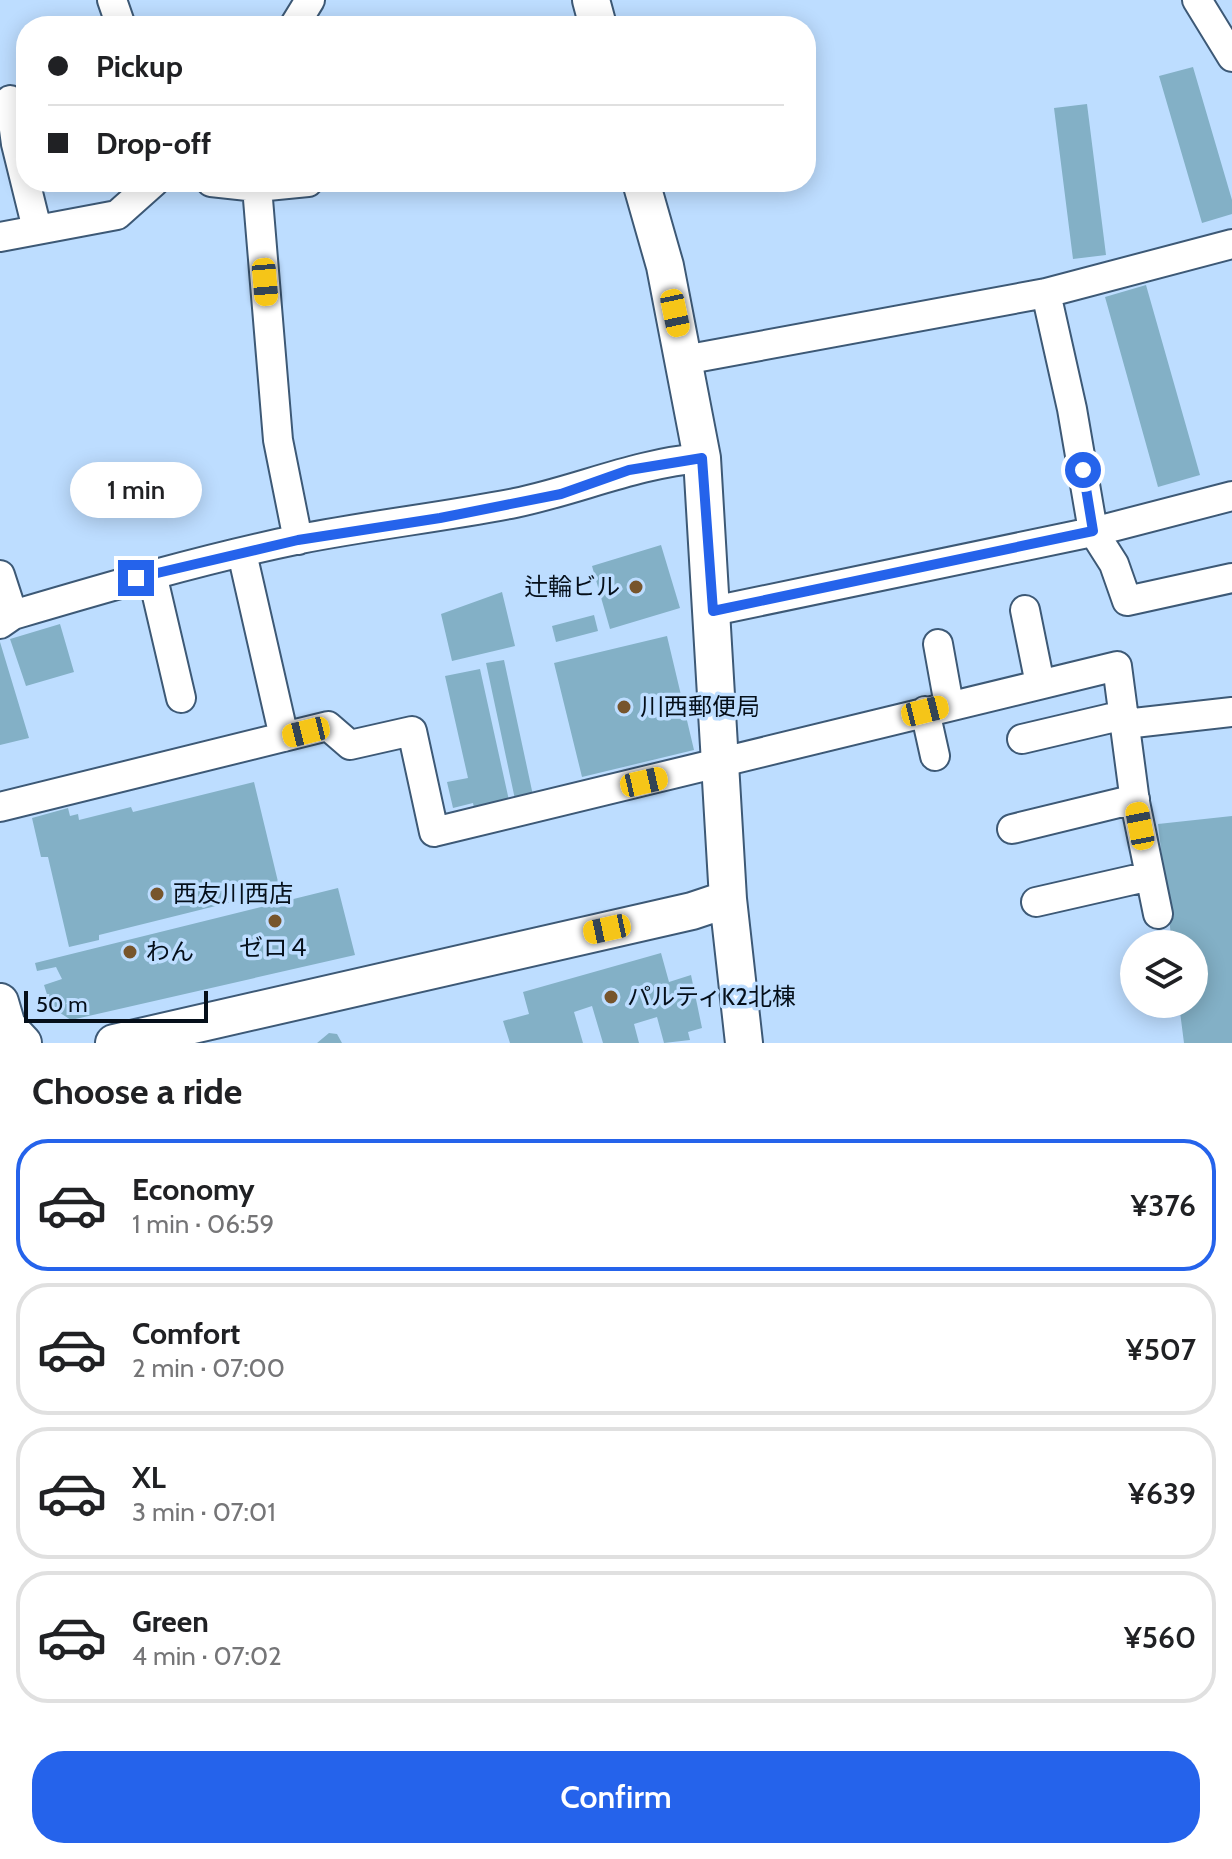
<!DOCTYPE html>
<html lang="en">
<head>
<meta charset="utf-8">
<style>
  :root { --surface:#fff; --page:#f6f6f6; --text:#202124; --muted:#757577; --line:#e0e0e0; --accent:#2563eb }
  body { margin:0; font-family:Cabin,"Noto Sans JP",sans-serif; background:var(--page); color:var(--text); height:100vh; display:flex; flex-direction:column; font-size:30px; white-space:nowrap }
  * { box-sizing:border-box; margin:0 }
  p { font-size:26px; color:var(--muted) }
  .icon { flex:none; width:44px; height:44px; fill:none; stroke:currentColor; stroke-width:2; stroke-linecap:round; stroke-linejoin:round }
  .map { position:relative; height:1043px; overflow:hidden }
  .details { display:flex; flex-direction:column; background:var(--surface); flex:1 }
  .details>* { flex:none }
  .top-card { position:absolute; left:16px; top:16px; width:800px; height:176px; border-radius:32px; box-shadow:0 4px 20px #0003; display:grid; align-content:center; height:176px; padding:0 32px; background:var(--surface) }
  .controls { position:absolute; left:1120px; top:930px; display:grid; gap:16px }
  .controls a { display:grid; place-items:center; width:88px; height:88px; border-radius:50%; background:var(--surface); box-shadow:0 4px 20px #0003; font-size:40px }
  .scale { position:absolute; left:24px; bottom:20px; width:184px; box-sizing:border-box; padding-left:8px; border:4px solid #050f1a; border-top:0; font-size:22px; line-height:28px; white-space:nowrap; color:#050f1a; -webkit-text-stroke:6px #bdddff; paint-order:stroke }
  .end { position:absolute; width:36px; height:36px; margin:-18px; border:10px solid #2563eb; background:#fff; box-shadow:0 0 0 4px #fff }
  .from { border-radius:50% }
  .bubble { position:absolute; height:56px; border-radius:28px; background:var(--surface); box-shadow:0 4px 20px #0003; font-size:26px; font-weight:600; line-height:56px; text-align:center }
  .car { position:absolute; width:24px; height:48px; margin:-24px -12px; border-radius:10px; box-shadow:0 0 6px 2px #0007; background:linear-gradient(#f5c518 24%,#345 0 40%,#f5c518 0 76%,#345 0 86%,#f5c518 0) }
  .top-card b { display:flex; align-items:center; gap:28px; height:76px; font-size:30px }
  .top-card b+b { border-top:2px solid var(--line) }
  .top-card i { width:20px; height:20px; background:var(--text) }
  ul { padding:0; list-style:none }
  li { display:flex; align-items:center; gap:24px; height:132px; margin:0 16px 12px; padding:0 16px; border:4px solid var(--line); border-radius:32px }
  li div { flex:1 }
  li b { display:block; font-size:30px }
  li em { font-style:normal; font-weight:600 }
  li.current { border-color:var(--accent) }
  li>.icon { width:72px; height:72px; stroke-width:1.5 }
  h2 { padding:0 32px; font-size:36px; line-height:96px }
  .action { display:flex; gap:16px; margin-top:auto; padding:16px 32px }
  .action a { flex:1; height:92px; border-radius:32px; background:var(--accent); color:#fff; font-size:32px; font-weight:600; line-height:92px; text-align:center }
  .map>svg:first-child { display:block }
  .building { fill:#83b0c6 }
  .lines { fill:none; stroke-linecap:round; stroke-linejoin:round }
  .minor-casing { stroke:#3d5976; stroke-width:32 }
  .tertiary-casing { stroke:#3d5976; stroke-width:40 }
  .minor { stroke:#fff; stroke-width:28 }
  .tertiary { stroke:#fff; stroke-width:36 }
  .route { stroke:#2563eb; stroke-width:10 }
  .poi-dot { fill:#77552c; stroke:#bdddff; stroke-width:3 }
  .labels { text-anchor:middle; stroke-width:7; stroke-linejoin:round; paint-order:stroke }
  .poi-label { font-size:24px; fill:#050f1a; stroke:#bdddff; text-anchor:start }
</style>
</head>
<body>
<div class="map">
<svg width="1232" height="1043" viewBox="0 0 1232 1043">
  <rect width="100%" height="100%" fill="#bdddff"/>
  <path class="building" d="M1193,67l39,133v14l-30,9 -43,-147z
    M1087,104l19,151 -33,4 -19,-151z
    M1146,285l54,190 -42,12 -53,-190z
    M661,545l19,63 -70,21 -18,-63z
    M502,592l13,54 -63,15 -11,-47z
    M594,615l4,16 -42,11 -4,-16z
    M60,624l14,48 -48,14 -16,-47z
    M667,636l27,114 -112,27 -28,-114z
    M0,642l29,96 -29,7z
    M504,660l30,140 -18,4 -30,-141z
    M480,669l30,136 -35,8 -2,-10 -20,5 -6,-26 21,-4 -23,-102z
    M254,782l26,108 -181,45v5l-30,7 -21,-90h-7l-9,-39 36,-10 2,8 8,-2 1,6 52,-13 2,5z
    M1232,816v227h-48l-5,-39h15v-60h-22l-14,-120z
    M338,888l17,67 -284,65 -20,-13 -7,-22 18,-6 -6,-12 -19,4 -2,-8z
    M661,953l8,29 22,-7 11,53 -14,4 2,8 -26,3 -7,-26 -23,7 5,19h-36l-11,-37 -18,6 9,31h-73l-7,-22 26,-7 -6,-22z
    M329,1033l8,1 5,9h-25z"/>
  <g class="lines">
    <g class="minor-casing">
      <path id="minor" d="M112,0l9,26
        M1197,0l35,57
        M294,26l16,-26
        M10,100l6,44 21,85
        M211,182l46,5 21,253 20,100
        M257,187l51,-5
        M0,237l117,-22 37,-33
        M1046,293l26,116 21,122 21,33 13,37 105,-23
        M684,360l362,-67 186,-49
        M242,553l42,184
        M152,574l29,124
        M0,575l13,40
        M1025,610l15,74
        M713,611l384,-80 135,-35
        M0,624l13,-9c95,-28 190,-56 287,-76 71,-14 143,-22 215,-36 63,-13 122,-40 187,-45
        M938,644l11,61
        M925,711l10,45
        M1125,724l107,-12
        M1022,739l102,-24
        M0,807l328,-81 22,19 62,-14 22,101 683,-166 18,136 23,112
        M1012,829l123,-30
        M1036,902l114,-26"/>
    </g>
    <g class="tertiary-casing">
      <path id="tertiary" d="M591,0l7,26
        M641,182l24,84 37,192 26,441 16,144
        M0,1002l7,24 16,17
        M114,1043l578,-132 36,-12"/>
    </g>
    <use href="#minor" class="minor"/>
    <use href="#tertiary" class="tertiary"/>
  </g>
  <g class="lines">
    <path class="route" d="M136,578l162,-38 142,-22 121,-24 68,-24 73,-12 11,153 380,-80 -10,-61"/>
  </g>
  <g class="poi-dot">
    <circle cx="636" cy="587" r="8"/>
    <circle cx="624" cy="707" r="8"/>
    <circle cx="157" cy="894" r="8"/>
    <circle cx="275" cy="921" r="8"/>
    <circle cx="130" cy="952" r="8"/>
    <circle cx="611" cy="997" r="8"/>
  </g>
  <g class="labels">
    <g class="poi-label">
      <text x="620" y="595" text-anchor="end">辻輪ビル</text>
      <text x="640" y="715">川西郵便局</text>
      <text x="173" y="902">西友川西店</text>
      <text x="275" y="956" text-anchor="middle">ゼロ４</text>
      <text x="146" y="960">わん</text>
      <text x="627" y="1005">パルティK2北棟</text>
    </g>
  </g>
</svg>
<div class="controls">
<a><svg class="icon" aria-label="layers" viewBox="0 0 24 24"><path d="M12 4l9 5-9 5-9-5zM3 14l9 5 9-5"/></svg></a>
</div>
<div class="scale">50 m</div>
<i class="end from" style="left:1083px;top:470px"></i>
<i class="end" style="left:136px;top:578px"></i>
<div class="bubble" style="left:70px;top:462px;width:132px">1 min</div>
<i class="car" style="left:265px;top:282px;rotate:175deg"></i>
<i class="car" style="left:675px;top:313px;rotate:168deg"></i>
<i class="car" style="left:925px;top:711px;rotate:76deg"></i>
<i class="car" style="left:306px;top:732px;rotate:256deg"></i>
<i class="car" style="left:644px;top:782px;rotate:77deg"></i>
<i class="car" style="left:1140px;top:826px;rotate:349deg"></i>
<i class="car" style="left:607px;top:929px;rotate:258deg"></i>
<div class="top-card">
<b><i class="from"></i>Pickup</b>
<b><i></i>Drop-off</b>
</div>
</div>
<section class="details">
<h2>Choose a ride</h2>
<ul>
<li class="current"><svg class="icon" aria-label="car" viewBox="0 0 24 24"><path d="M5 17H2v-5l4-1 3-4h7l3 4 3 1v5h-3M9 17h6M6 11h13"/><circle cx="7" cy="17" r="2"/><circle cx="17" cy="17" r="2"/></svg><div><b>Economy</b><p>1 min · 06:59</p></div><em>¥376</em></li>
<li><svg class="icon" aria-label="car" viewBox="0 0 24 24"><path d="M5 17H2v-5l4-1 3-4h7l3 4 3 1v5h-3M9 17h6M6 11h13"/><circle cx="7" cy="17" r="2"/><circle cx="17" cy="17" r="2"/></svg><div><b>Comfort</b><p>2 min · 07:00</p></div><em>¥507</em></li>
<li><svg class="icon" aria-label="car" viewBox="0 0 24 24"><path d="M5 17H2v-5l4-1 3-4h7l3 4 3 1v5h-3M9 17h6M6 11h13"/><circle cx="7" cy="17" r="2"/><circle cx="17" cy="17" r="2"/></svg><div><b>XL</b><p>3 min · 07:01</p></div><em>¥639</em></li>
<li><svg class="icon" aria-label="car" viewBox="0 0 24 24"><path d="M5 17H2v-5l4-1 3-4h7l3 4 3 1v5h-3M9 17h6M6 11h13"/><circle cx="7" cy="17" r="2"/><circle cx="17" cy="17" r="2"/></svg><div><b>Green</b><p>4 min · 07:02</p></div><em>¥560</em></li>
</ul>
<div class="action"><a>Confirm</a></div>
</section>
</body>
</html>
